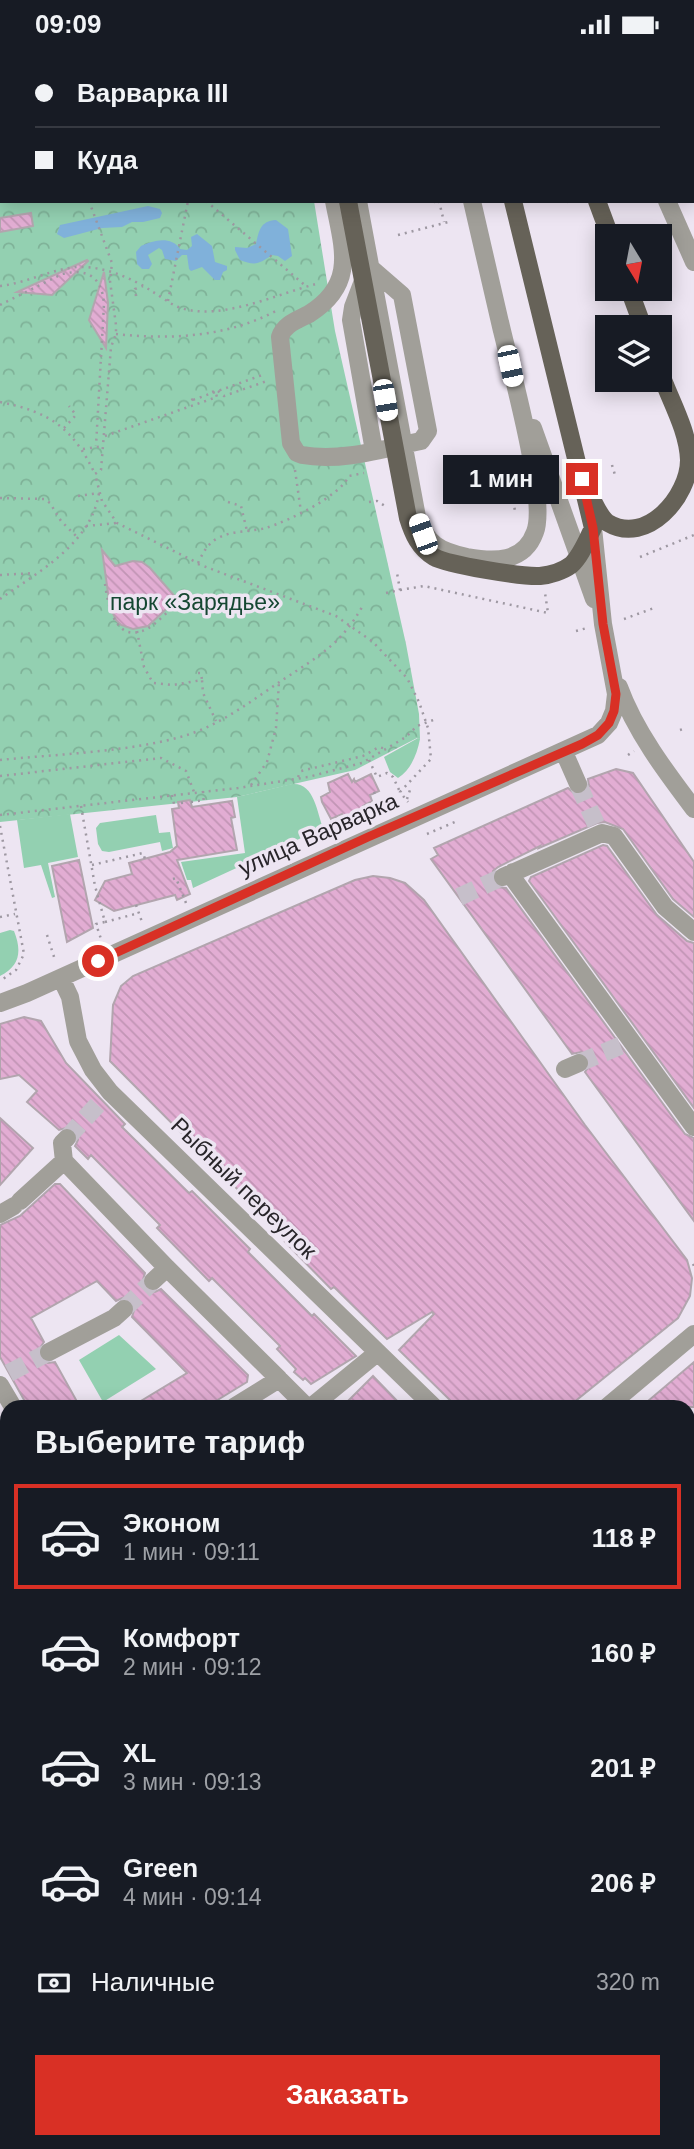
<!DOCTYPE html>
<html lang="ru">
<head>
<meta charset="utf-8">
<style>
  :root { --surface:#171b24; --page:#242831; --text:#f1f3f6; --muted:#9ea1a6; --line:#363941; --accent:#d93025 }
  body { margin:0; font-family:Helvetica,sans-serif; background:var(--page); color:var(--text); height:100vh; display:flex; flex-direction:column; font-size:26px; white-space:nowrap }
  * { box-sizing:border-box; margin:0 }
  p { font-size:23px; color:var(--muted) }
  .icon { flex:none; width:38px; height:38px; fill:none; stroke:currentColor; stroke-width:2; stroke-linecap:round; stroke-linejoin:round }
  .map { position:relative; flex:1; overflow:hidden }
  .drawer { position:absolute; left:0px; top:1351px; width:695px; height:749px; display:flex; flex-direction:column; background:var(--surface); border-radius:21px 21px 0 0; box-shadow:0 4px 18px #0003 }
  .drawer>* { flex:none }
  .hud { position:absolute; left:0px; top:0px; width:695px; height:154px; box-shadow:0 4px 18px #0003; display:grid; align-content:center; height:154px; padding:0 35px; background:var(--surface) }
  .needle { width:46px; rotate:170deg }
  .tools { position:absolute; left:595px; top:175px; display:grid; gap:14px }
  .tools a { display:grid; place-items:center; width:77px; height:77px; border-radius:0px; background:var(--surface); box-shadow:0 4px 18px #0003; font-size:35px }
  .end { position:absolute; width:32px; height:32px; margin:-16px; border:9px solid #d93025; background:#fff; box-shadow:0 0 0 4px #fff }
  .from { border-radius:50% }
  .bubble { position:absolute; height:49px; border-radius:0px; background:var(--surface); box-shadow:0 4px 18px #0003; font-size:23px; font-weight:600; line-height:49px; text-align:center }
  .car { position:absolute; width:21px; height:42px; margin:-21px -10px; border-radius:9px; box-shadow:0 0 5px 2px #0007; background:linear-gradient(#fff 24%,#345 0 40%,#fff 0 76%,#345 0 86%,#fff 0) }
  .hud b { display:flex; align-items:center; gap:24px; height:66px; font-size:26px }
  .hud b+b { border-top:2px solid var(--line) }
  .hud i { width:18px; height:18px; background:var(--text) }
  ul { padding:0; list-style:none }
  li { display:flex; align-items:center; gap:21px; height:105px; margin:0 14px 10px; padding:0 21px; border:4px solid transparent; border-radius:0px }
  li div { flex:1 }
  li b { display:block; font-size:26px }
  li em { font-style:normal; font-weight:600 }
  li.on { border-color:var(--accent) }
  li>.icon { width:63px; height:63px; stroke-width:1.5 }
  h2 { padding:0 35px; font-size:32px; line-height:84px }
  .pay { display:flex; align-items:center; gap:18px; height:77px; padding:0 35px; font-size:26px }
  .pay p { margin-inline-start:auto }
  .cta { display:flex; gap:14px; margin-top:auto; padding:14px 35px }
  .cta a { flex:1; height:80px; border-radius:0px; background:var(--accent); color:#fff; font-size:28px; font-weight:600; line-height:80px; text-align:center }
  .status { display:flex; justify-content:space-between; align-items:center; height:49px; padding:0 35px; background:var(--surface); direction:ltr }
  .status svg { height:19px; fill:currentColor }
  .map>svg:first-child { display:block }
  .grass { fill:#93d0b1 }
  .park { fill:url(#park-crowns) }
  .water { fill:#80b1da }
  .building { fill:url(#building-back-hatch); stroke:#b2a5ae; stroke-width:2 }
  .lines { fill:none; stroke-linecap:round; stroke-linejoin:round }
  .minor-tunnel { stroke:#c6bfca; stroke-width:18; stroke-dasharray:18 9; stroke-linecap:butt }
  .major-tunnel { stroke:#c6bfca; stroke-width:18; stroke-dasharray:18 9; stroke-linecap:butt }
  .path { stroke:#9e98a2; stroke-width:2.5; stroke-dasharray:2 5; stroke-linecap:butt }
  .minor { stroke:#a19f99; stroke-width:18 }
  .major { stroke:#666258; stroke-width:18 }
  .route { stroke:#d93025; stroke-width:9 }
  .labels { text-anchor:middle; stroke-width:7; stroke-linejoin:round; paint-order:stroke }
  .park-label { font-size:23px; fill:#154732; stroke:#ede5f2 }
  .street-label { font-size:23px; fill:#28252a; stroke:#ede5f2 }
</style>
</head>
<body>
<div class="status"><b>09:09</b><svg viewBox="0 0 49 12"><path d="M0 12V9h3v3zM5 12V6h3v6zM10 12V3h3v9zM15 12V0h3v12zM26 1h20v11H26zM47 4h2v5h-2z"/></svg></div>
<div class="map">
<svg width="694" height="2100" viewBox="0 0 694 2100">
  <defs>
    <pattern id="park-crowns" width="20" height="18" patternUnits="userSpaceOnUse" patternTransform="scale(1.75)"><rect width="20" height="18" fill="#93d0b1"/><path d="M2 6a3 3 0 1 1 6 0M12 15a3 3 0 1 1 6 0" fill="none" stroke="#7fb298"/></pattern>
    <pattern id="building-back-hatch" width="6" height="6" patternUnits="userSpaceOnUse" patternTransform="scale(1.75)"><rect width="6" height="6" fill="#e2add3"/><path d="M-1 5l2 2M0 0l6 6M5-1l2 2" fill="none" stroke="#c295b5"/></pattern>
  </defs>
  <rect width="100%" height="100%" fill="#ede5f2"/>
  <path class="grass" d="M418,689l2,1c-3,15 -9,31 -22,39l-8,-6 -6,-15z
    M292,735c22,-2 25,28 31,44l-130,60 -2,-8h-4l-6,-18 64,-9 -8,-56z
    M70,765l8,43 -30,6 7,34 -3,1 -11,-33 -17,3 -7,-48z
    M156,766l3,18 11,-1 3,16 -11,3 -2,-9 -51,10 -7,-1 -4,-7 -2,-16 4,-5z
    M10,881l4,1c8,20 6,35 -14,45v-43z
    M119,1286l37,34 -53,33 -24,-42z"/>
  <path class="park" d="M0,147l2,5h312l21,130 71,313 13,70 1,25 -3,-1 -62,32 -118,27 -237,25z"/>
  <path class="water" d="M0,0h221l-219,2 -2,54z
    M148,157l12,3 2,4 -2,5 -17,4h-11l-10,5 -20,1 -38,10 -7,-4 3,-9z
    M276,171l12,9 4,27 -7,5 -7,-5 -6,-1c-13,9 -17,11 -32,5l-5,-10v-3l12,1 9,-4c3,-13 4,-23 20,-24z
    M197,185l15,12 3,16 12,4v4l-4,2 -3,8h-5l-13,-13 -11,4 -2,-2 -2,-14h-5l-6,6 -11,-2 -3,-9 -3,-2 -11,7 4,9 -3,5h-7l-5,-5 -1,-12 5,-6c13,-6 30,-10 39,3l7,1 5,-4 -1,-9z"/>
  <path class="building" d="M31,164l2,13 -33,6v-14z
    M87,211l1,1 -36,34 -35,-3z
    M104,223l4,31 -2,45 -17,-28z
    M102,501l13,16 18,-5 9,1 8,6 27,31 -29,27 -15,3 -12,-4 -5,-5 -6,-13z
    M616,720l17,4 61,89v55l-21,-18 -50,-70 -18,-7 -8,1 -58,25 1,-2 -42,21 -5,4 -1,10 5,6 9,1 179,246 9,4v83l-109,-149 5,-7 -1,-7 -8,-6 -9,2 -141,-195 7,-4 -4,-7 134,-60 8,7 7,-1 6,-8 -1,-7z
    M348,725l4,8 2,-3 1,3 16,-8 8,17 -9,4 2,6 -9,5 2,8 -19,9 -4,-9 -11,5 -9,-17 -1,-5 9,-5 -2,-9z
    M190,751l2,7 40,-6 3,16 -4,1 6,32 -60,10 13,34 -13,6 -2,-5 -61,16 -19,-11 10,-19 27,-7 -3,-11 41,-11 7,-6 -5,-37 7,-1 -1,-6z
    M603,796l4,1 50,69 30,26 7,2v165l-165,-227 2,-4z
    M79,811l14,68 -26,14 -15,-76z
    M373,827l17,2 15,5 19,17 161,225 102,135 5,18 -2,18 -12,22 -110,89h-111l-58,-57 35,-36 -2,-2 -45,27 -53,-52 -3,2 -46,-47 3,-2 -178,-179 3,-56 8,-19 12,-10 222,-96z
    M24,968l17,4 25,42 59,61 -3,3 67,66 3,-2 58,58 -2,3 64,64 2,-2 42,42 -45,28 -6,-6 -2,2 -9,-8 2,-3 -19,-20 3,-3 -68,-68 -3,3 -52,-53 3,-3 -69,-70 -3,4 -13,-13 3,-6 -3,-9 -6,-4 -10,3 -32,-28 10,-11 -18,-16 -19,4v-55z
    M0,1069l33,30 -33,37z
    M55,1135h5l85,89 -3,10 3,6 10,3 6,-3 87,86 -1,7 -41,25h-75l56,-34 -55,-56 3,-10 -3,-6 -10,-3 -6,3 -19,-20 -66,37 13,24 -6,9 1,7 9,5 7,-1 25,45h-52l-28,-50v-132l20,-9z
    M694,1313v45h-53z
    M373,1327l30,31h-61z"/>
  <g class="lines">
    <path class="minor-tunnel" d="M578,735l18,40
      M459,848l41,-19
      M579,1014l43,-18
      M67,1089l34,-37
      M124,1260l29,-28
      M9,1324l40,-21
      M0,1698l7,-5
      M0,1767l7,-5
      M485,2100l9,-7"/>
    <path class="major-tunnel" d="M450,2l5,-2"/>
    <path class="path" d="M693,67l1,2
      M693,125l1,-1
      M89,152l23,62 -2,18 6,44v9l-5,13 -10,123 -6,4 7,27 15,22 81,40c5,-10 9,-19 20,-25 15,-8 32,-6 48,-10 22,-7 73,-31 83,-52l15,-3
      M206,152l101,86
      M429,152v2l10,-2
      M439,152l5,21
      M568,152l2,4
      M398,186l50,-13
      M0,237c27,-3 51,-17 78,-19 26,-1 54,11 75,25 9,5 18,13 28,16 40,13 96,-14 135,-24
      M136,247l-1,-7 8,-3
      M168,252l20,-100
      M0,256l62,-31c26,-6 40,3 42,30l-8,142
      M116,285c55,6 110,3 160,-23
      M218,342l6,5 43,-15
      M193,350l-3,2 75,-27
      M0,353c50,10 73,26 95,72
      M64,379l12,-13 -7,-9
      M105,387l112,-39 -2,-6 -3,1
      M83,400l20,-3
      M612,416l3,10
      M295,421l6,42
      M511,438l4,24
      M78,447l21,-3
      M0,449l44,1 6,4 11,18 16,16
      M228,453l13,4 6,25
      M369,453l8,-1 8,5
      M86,477l31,-3
      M640,508l54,-22
      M198,515l138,52 37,26 34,36 12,24 9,26 3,31 -31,33 8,10
      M0,526l35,-2
      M105,535c3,21 10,61 42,45 9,-5 18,-15 26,-22
      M400,541l24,-4 124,27 -3,-20
      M386,544l14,-3 -3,-17
      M0,550c38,-27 91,-55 99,-106
      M624,570l30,-11
      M137,582l7,36 9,16 20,2 29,-5 1,13 13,28
      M576,582l11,-3
      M198,624h3l1,7
      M680,681l3,-1
      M628,706l6,-4
      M0,711c58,-6 132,-8 187,-25 35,-11 67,-36 97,-56 35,-23 57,-35 78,-72
      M369,711l8,17 10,-4 6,4 7,15
      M0,727l161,-18 25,13 8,21
      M298,728l3,-6 62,-15 16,-9 7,2
      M251,736l16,-23 9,-34 3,-46
      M203,742l1,14
      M374,743l2,6
      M172,746l2,9 4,-1
      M407,750l3,-9
      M191,753l13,-2
      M181,754l7,-1
      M379,755l4,9
      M81,757l14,80 10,36 -9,2 6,18
      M0,766l238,-27 70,-11 54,-14 44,-26 11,-11 19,-7
      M0,777l24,128 -8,16 -16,11
      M427,785l28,-12
      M92,816l51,-12 2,6
      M173,830l3,-1 10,25
      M136,856l6,17
      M0,868l15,-3
      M105,873l34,-9
      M47,886l8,25
      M693,1215l1,2
      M1,2045l6,5"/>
    <path class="minor" d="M437,0v2
      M640,0v2
      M334,152c9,47 23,83 -25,113 -11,6 -25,10 -29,23l11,106 6,10 5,2c39,7 81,-6 119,-14l7,-10 -26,-136 -30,-26
      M358,152l59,316c10,27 22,34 50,40 27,5 57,6 68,-25 13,-33 -26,-169 -35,-210
      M472,152l30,130
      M667,152l27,61
      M363,232l-10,26 -2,13 23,131
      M533,379l61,171
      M619,638c16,44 47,85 75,122
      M564,703l14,32
      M513,823l-1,5 182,250
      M503,828l99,-44 12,3 51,71 29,25
      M61,929l9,19 8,44 15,29 17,22 324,315
      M0,954l27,-10 571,-258 11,-12 5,-12 2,-17 -13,-70 -10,-96
      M565,1020l14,-6
      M67,1089l-5,5 2,18 103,107 112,111
      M20,1152l44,-40
      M0,1165l14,-8
      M153,1232l14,-13
      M49,1303l65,-34 10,-9
      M0,1336l13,22
      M234,1358l45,-28 28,28
      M311,1358l66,-54
      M607,1358l87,-73
      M688,1465l6,5
      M688,1586l6,5
      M0,1718l7,10
      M0,1926l7,-8
      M688,1930l6,8
      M0,1940l7,6
      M192,2093l8,7
      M511,2093l5,7
      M335,2100l12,-7"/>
    <path class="major" d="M476,0l1,2
      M534,0l2,2
      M377,2l5,-2
      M0,98h2
      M0,123h2
      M348,152l60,317c5,16 11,30 26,39 14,8 89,20 106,19 10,-1 23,-5 31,-11 10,-9 16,-25 22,-37l-80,-327
      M597,152l13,35
      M629,240l14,38
      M593,452c4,8 8,17 15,22 39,23 81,-27 81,-63 -1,-30 -19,-60 -29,-88"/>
  </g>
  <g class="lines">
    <path class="route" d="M98,912l270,-124 214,-93 16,-9 11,-12 5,-12 2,-17 -13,-70 -10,-96 -11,-49"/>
  </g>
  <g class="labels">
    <g class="park-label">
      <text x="195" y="561">парк «Зарядье»</text>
    </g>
    <g class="street-label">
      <text transform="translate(318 785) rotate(-24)" y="8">улица Варварка</text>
      <text transform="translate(244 1139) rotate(44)" y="8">Рыбный переулок</text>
    </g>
  </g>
</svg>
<div class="tools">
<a><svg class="needle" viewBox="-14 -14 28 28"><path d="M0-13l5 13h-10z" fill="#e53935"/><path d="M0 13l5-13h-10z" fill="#9ea1a6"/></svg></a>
<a><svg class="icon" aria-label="layers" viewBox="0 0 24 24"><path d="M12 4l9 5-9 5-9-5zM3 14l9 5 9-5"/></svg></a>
</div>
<i class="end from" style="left:98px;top:912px"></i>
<i class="end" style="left:582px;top:430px"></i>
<div class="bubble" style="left:443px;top:406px;width:116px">1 мин</div>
<i class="car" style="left:510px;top:317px;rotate:168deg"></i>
<i class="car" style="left:385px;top:351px;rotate:170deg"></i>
<i class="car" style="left:423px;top:485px;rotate:340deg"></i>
<div class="hud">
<b><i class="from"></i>Варварка III</b>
<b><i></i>Куда</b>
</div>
<section class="drawer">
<h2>Выберите тариф</h2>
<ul>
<li class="on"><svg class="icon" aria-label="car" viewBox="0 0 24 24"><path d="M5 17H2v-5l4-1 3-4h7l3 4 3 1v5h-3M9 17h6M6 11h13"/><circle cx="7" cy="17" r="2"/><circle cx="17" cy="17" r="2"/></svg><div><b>Эконом</b><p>1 мин · 09:11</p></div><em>118 ₽</em></li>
<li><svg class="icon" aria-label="car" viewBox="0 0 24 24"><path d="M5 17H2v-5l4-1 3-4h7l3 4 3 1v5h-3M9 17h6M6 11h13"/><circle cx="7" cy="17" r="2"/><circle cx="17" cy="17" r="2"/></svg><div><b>Комфорт</b><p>2 мин · 09:12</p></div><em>160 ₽</em></li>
<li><svg class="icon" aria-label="car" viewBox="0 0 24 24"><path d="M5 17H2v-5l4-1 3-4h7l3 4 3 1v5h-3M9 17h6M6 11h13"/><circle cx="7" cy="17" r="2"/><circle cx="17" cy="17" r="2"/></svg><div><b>XL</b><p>3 мин · 09:13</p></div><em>201 ₽</em></li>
<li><svg class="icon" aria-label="car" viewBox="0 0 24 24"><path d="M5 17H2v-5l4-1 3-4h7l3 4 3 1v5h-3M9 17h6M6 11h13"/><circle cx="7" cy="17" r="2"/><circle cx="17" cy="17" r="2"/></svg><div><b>Green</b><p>4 мин · 09:14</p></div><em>206 ₽</em></li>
</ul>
<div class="pay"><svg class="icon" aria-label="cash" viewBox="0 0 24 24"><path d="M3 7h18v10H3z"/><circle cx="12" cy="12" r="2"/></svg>Наличные<p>320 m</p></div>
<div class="cta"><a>Заказать</a></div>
</section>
</div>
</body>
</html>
